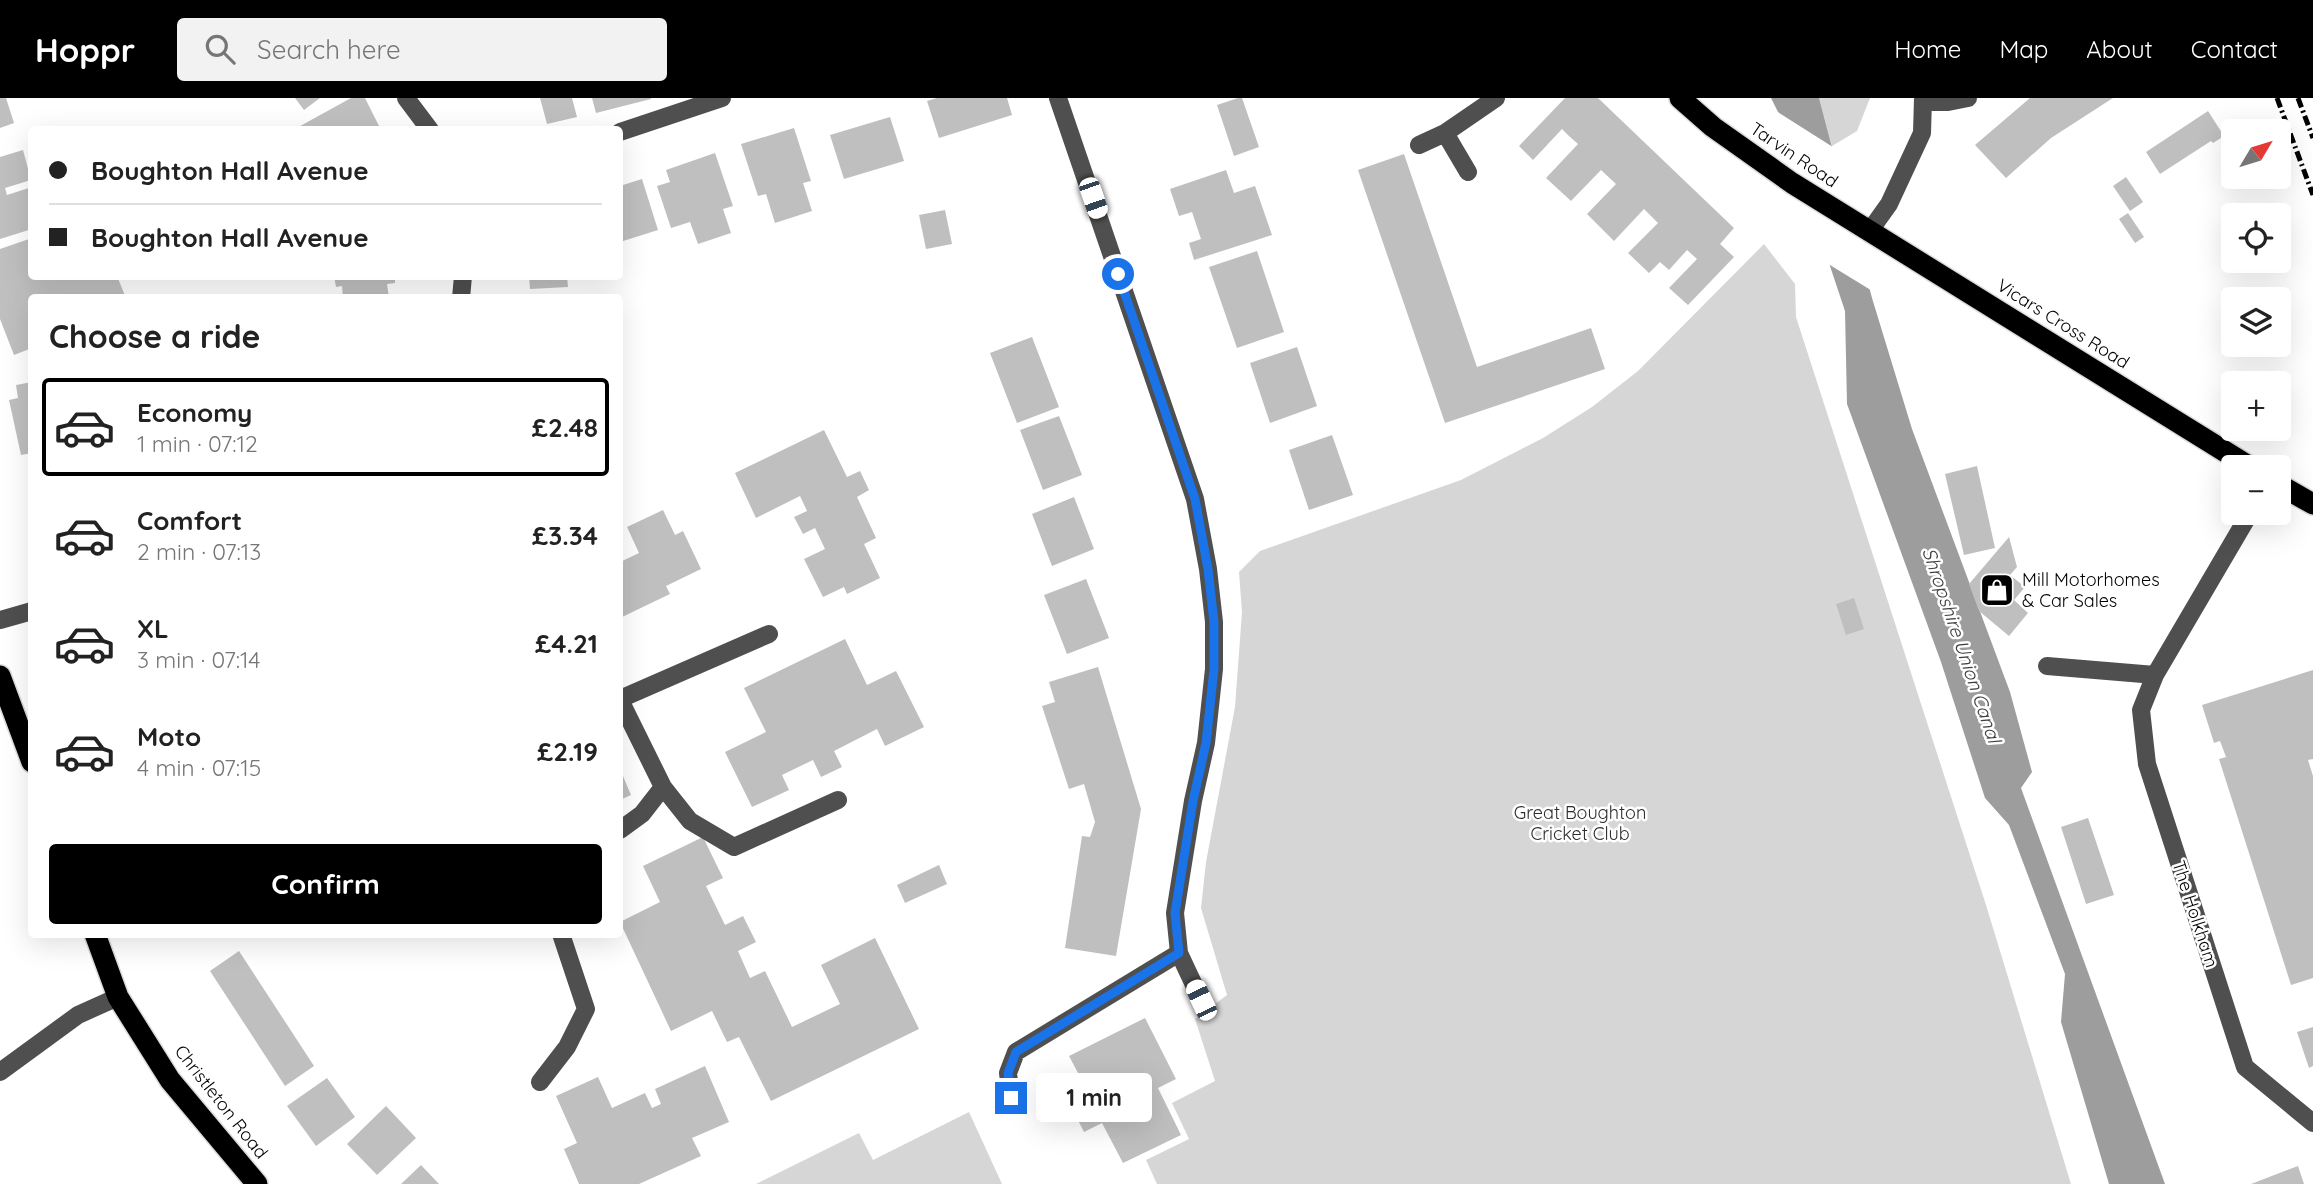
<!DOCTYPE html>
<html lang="en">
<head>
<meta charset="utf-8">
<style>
  :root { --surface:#fff; --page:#f2f2f2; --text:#222; --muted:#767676; --line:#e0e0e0; --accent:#000 }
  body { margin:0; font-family:Quicksand,sans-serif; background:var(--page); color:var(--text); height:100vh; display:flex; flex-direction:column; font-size:26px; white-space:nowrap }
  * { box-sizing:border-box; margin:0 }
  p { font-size:23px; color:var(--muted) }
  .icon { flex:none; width:38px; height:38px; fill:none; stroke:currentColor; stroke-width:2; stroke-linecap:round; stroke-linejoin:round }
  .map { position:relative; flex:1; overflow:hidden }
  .panel { position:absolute; left:28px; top:196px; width:595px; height:644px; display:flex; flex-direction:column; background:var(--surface); border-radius:7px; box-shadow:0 7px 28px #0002 }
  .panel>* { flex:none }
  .top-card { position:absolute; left:28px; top:28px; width:595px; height:154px; border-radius:7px; box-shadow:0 7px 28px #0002; display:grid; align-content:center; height:154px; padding:0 21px; background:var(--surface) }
  .needle { width:46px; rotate:52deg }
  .fabs { position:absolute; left:2221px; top:21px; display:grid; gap:14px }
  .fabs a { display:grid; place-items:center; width:70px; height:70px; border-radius:7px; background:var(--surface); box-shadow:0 7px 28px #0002; font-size:35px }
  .end { position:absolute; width:32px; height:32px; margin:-16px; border:9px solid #1a73e8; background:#fff; box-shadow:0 0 0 4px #fff }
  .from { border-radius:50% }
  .bubble { position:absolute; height:49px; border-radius:7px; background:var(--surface); box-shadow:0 7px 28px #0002; font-size:23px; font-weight:700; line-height:49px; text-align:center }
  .car { position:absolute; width:21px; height:42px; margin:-21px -10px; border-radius:9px; box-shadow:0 0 5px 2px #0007; background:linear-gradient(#fff 24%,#345 0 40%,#fff 0 76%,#345 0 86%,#fff 0) }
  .top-card b { display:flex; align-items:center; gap:24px; height:66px; font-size:26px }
  .top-card b+b { border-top:2px solid var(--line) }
  .top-card i { width:18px; height:18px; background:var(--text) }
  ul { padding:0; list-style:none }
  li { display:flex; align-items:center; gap:21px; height:98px; margin:0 14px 10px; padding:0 7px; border:4px solid transparent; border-radius:7px }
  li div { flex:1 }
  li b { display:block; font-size:26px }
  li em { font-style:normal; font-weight:700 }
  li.selected { border-color:var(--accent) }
  li>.icon { width:63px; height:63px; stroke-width:1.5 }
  h2 { padding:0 21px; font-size:32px; line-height:84px }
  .button { display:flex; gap:14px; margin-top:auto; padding:14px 21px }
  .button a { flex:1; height:80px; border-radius:7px; background:var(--accent); color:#fff; font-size:28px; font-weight:700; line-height:80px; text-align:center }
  header { display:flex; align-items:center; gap:42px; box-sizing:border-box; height:98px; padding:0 35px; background:var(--accent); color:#fff }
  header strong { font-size:33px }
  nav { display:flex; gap:38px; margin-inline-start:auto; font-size:24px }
  .search { width:490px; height:63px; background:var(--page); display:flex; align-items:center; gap:18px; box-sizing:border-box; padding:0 24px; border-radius:7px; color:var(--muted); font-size:26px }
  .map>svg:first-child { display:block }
  .green { fill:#d6d6d6 }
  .water { fill:#9d9d9d }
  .pier { fill:#fff }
  .building { fill:#bfbfbf }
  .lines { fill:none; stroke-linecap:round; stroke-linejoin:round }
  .highway-casing { stroke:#dbdbdb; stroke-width:24 }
  .minor { stroke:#4f4f4f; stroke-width:18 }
  .highway { stroke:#000; stroke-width:21 }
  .rail { stroke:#000; stroke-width:5; stroke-dasharray:10 3.5 2 3.5; stroke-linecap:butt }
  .route { stroke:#1a73e8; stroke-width:9 }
  .labels { text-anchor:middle; stroke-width:5; stroke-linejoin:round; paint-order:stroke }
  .street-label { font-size:18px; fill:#000; stroke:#fff }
  .poi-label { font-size:18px; fill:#000; stroke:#fff; text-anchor:start }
  .park-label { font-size:18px; fill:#2d2d2d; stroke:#fff }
  .water-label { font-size:19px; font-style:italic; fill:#3e3e3e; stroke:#fff }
</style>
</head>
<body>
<header>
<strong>Hoppr</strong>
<div class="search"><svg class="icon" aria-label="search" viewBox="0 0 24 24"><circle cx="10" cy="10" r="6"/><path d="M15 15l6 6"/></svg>Search here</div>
<nav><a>Home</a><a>Map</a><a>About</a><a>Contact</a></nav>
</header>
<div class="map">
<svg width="2313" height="1086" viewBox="0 0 2313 1086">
  <rect width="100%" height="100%" fill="#fff"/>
  <path class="green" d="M1819,0h51l-13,33 -25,15z
    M1764,146l31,40 1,33 190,588 85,279h-914l-11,-24 43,-21 -17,-36 43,-22 -20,-62 32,-24 -26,-87 5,-46 29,-155 7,-95 -3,-40 21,-21 201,-71 82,-42 49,-31 46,-36z
    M969,1014l33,72h-246l103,-51 14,27z"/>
  <path class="water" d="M1771,0h48l53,200 40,131 98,263 22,80 -11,16 144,396h-56l-48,-162 4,-48 -56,-149 -24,-27 -44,-136 -94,-258 -2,-93 -65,-195z"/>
  <path class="pier" d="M1773,11l63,40 38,143 -49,-30z"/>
  <path class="building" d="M0,0h6l8,25 -14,5z
    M295,0h25l-16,12z
    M351,0h14l16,32h-88z
    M540,0h32l5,19 -30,7z
    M592,0h59v1l-55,14z
    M937,0h70l5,17 -73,23 -12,-37z
    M1238,0h4l17,49 -25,9 -17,-51z
    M1565,0h33l136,130 -14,16 14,13 -46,48 -19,-17 28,-29 -10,-9 -18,20 -9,-8 -11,11 -21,-20 30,-30 -14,-14 -30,32 -27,-27 29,-30 -15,-14 -30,31 -25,-23 32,-34 -9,-8 -7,-7 -29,31 -14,-14z
    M2030,0h83l-62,40 -45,40 -31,-33z
    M2208,13l16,25 -11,7 -2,-2 -51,33 -14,-22z
    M890,19l14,44 -60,18 -14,-44z
    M794,30l17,53 -8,2 9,28 -37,12 -9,-29 -8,2 -17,-52z
    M23,52l8,30 -26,8 2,7 25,-8v42l-32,10v-82z
    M715,55l18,53 -10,3 8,24 -33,11 -8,-22 -19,6 -14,-42 13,-4 -4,-12z
    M1404,56l73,213 114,-39 14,41 -160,54 -87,-253z
    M1226,72l8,23 21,-7 17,49 -78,25 -5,-17 12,-4 -9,-27 -13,4 -9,-27z
    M2126,79l17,25 -13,9 -17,-25z
    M642,81l16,51 -38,12v-56z
    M945,112l7,34 -26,5 -7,-34z
    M2128,115l16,24 -9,6 -16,-24z
    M32,140v38h85l9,22h-94v50l-18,7 -14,-36v-70z
    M1257,153l27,81 -47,16 -28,-81z
    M334,178h61v7l-8,1 2,14h-46l-1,-12 -6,1z
    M529,178h38l1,11 -38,2z
    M1032,239l27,70 -42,16 -27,-70z
    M1297,249l20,59 -47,17 -20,-60z
    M32,284v71l-11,2 -12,-55 9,-2 -2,-13z
    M1059,318l23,59 -39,15 -23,-60z
    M824,332l23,47 13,-6 9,19 -12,7 19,41 -12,6 16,34 -33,16 -3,-7 -21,10 -19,-38 21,-10 -10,-21 -12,6 -9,-17 13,-6 -7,-15 -44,22 -21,-45z
    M1332,337l21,60 -44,15 -20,-60z
    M1977,368l18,82 -31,7 -19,-81z
    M1074,399l20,52 -42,17 -20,-52z
    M663,412l12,25 8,-4 18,38 -35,17 4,8 -50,24v-56l19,-9 -12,-26z
    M2009,439l8,30 -7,8 15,12 -11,13 14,13 -19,23 -30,-25 -10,-27z
    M1086,481l23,59 -42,16 -23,-59z
    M1854,500l10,31 -18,6 -10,-31z
    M845,541l22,46 29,-14 28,56 -39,19 -8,-17 -43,22 8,16 -21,10 -8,-17 -31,15 7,15 -37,17 -27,-55 41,-20 -22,-44z
    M1098,569l43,142 -25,147 -51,-8 17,-112 8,1 5,-15 -11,-38 -15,5 -27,-83 13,-4 -6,-20z
    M2313,572v89l-5,1 5,16v202l-22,7 -72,-226 7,-2 -6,-16 -6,2 -12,-38z
    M620,671l11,26 -11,5z
    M2088,720l26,77 -28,9 -25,-77z
    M703,739l20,41 -17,8 19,39 18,-9 13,26 -18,9 12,27 15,-7 27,56 48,-23 -19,-39 54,-27 44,91 -148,72 -32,-64 -12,5 -15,-31 -41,20 -51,-109 40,-20 -17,-36z
    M939,767l8,19 -42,19 -8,-18z
    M239,853l75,115 -29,20 -75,-115z
    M1145,920l31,61 -18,9 23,47 -58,28 -21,-40 -18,9 -25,-49 19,-10 -9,-17z
    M2313,929v39l-4,2 -12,-36z
    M705,968l24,56 -37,16 9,18 -62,28h-60l-15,-35 13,-6 -21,-47 42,-19 14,31 33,-15 7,15 9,-4 -6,-15z
    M327,980l28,39 -39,29 -29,-40z
    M386,1008l30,32 -39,37 -30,-31z
    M421,1067l18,19h-38z
    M2298,1068l6,18h-53z"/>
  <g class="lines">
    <g class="highway-casing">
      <path id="highway" d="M1680,0l33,29 79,56 458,284
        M2278,386l35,20
        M0,578l32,86
        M95,836l23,63 52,83 87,104"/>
    </g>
    <path class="minor" d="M406,0l24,32
      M1058,0l137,401 13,70 6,53v47l-8,74 -13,58 -18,112 4,40 22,47
      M1923,4h25l20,-4
      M620,34l102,-34
      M1445,35l23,39
      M1419,47l26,-12 51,-35
      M1869,134l20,-28 33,-71 1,-35
      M461,200l2,-22
      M0,522l32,-9
      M2047,568l108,9 95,-162
      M2155,577l-14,35 6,54 98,303 68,56
      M620,601l149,-65
      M620,602l43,87 27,34 44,26 104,-47
      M620,732l22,-16 21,-27
      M0,974l78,-57 40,-18
      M540,984l27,-35 19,-38 -25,-75
      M1011,1000l-3,-25 8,-21 163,-99"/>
    <use href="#highway" class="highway"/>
    <path class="rail" d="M2277,0l36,97
      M2298,0l15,40"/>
  </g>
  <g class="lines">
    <path class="route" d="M1011,1000l-3,-25 8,-21 163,-99 -4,-40 18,-112 13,-58 8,-74v-47l-6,-53 -13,-70 -77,-225"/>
  </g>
  <defs>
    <g id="shop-square" transform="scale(1.75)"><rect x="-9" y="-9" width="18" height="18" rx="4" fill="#000" stroke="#fff"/><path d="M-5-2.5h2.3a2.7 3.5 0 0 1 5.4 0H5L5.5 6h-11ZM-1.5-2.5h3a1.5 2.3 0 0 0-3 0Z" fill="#fff"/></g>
  </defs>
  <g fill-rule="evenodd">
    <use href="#shop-square" x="1997" y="492"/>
  </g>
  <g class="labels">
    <g class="street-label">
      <text transform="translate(1794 57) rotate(34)" y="6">Tarvin Road</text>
      <text transform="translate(2063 226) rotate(32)" y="6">Vicars Cross Road</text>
      <text transform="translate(2195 816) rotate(72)" y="6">The Holkham</text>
      <text transform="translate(221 1004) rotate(52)" y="6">Christleton Road</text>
    </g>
    <g class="poi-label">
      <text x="2022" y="488">Mill Motorhomes<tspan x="2022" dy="21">&amp; Car Sales</tspan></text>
    </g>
    <g class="park-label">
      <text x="1580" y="721">Great Boughton<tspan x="1580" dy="21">Cricket Club</tspan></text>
    </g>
    <g class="water-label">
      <text transform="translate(1962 547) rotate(71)" y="7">Shropshire Union Canal</text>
    </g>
  </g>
</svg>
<div class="fabs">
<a><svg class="needle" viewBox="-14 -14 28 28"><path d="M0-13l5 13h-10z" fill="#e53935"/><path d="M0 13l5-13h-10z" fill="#767676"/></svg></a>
<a><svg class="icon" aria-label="locate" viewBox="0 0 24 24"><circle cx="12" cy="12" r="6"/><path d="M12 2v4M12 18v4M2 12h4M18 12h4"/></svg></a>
<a><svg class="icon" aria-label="layers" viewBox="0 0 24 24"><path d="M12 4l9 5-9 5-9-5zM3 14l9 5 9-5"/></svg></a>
<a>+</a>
<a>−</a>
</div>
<i class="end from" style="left:1118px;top:176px"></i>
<i class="end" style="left:1011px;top:1000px"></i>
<div class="bubble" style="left:1036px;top:975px;width:116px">1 min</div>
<i class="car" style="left:1093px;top:100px;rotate:161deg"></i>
<i class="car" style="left:1201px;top:902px;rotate:335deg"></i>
<div class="top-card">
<b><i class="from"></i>Boughton Hall Avenue</b>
<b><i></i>Boughton Hall Avenue</b>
</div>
<section class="panel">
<h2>Choose a ride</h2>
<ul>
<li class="selected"><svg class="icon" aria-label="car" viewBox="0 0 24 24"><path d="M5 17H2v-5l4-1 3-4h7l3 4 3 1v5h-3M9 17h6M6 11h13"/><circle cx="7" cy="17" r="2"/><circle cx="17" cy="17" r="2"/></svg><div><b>Economy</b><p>1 min · 07:12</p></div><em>£2.48</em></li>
<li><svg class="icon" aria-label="car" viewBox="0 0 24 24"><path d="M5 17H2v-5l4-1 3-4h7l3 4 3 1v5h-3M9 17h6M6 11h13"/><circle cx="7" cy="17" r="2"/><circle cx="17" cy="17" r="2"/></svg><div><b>Comfort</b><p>2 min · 07:13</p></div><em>£3.34</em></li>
<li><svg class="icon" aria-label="car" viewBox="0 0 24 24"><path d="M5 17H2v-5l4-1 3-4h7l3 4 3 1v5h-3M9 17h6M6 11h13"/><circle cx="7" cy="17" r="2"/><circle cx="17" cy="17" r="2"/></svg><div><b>XL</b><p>3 min · 07:14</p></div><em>£4.21</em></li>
<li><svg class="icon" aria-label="car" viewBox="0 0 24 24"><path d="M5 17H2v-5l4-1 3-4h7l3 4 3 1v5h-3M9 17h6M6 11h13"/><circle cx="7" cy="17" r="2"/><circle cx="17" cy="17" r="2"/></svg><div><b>Moto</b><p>4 min · 07:15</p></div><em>£2.19</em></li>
</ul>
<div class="button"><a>Confirm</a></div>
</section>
</div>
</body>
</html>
